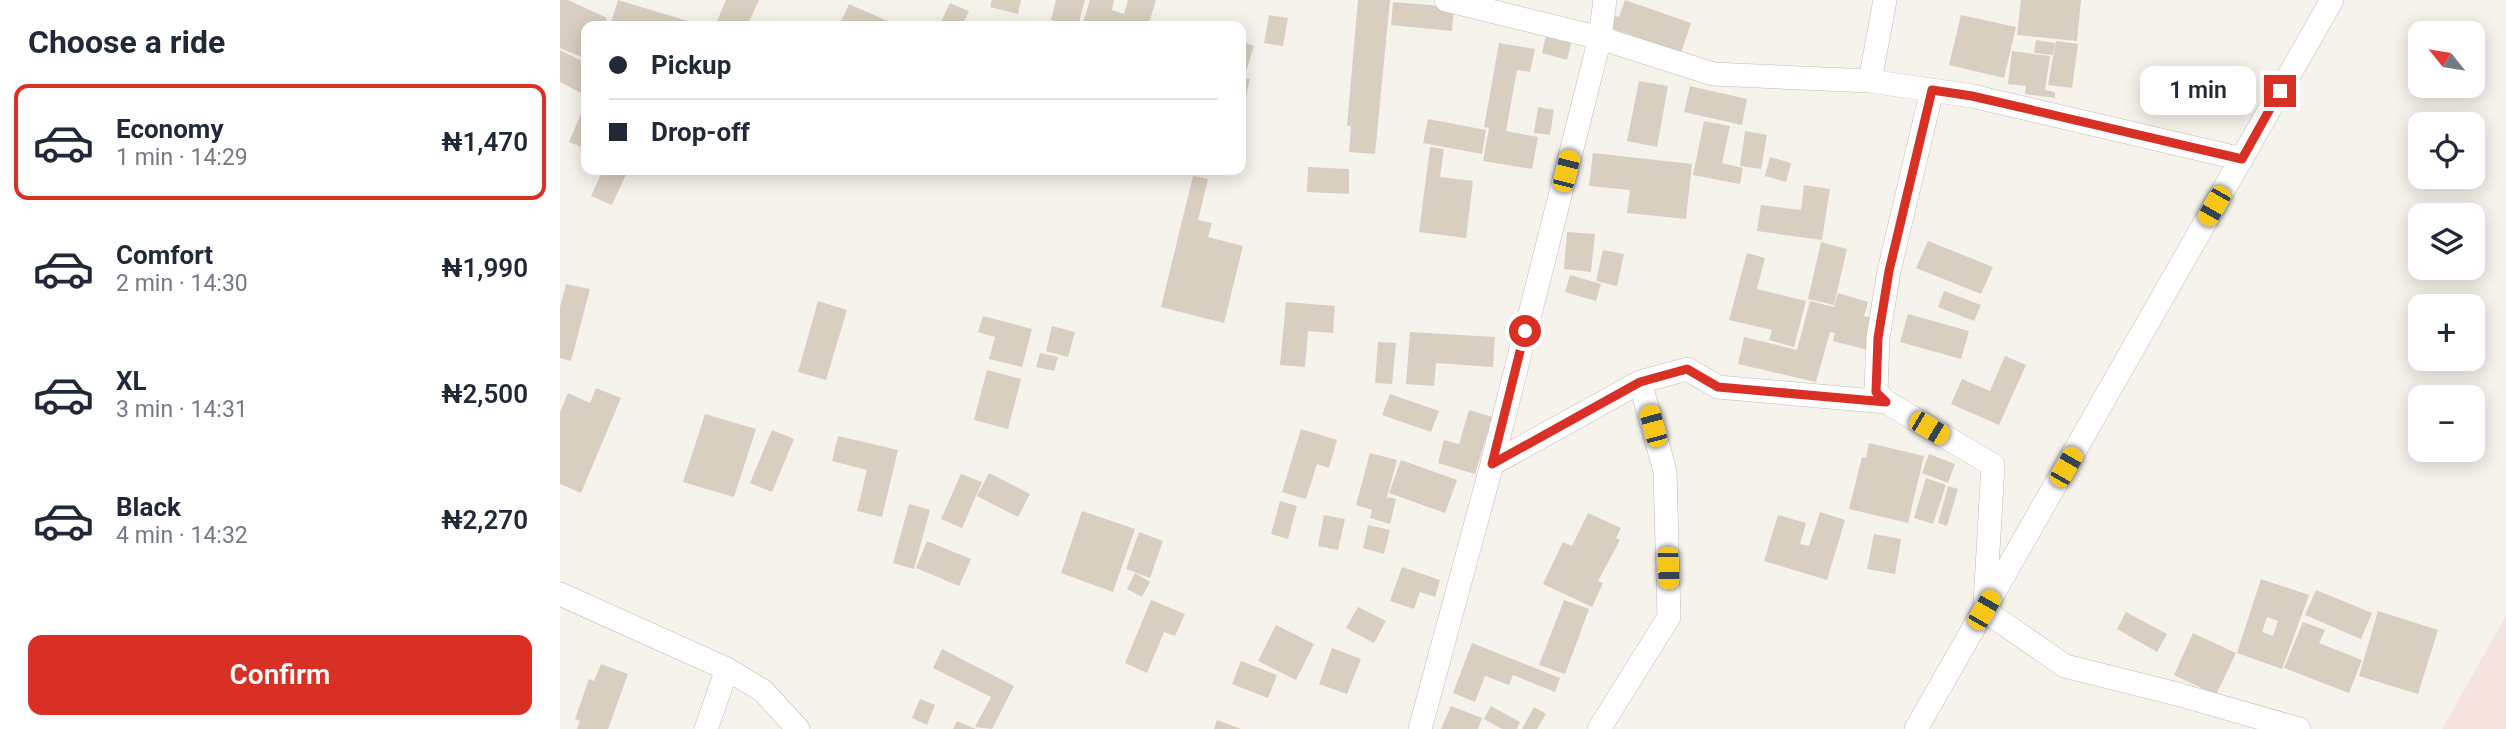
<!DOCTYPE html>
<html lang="en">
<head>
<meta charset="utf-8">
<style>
  :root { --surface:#fff; --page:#f6f6f7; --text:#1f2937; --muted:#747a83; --line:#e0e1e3; --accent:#d93025 }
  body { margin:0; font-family:Roboto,sans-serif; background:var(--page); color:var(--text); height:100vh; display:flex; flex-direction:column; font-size:26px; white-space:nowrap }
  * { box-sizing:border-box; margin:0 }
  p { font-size:23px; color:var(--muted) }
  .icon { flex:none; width:38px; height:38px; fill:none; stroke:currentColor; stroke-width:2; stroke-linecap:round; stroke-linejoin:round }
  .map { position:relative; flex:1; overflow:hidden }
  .details { display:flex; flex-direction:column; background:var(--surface); width:560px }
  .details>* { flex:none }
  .banner { position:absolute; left:21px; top:21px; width:665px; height:154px; border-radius:14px; box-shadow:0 4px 18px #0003; display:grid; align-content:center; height:154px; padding:0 28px; background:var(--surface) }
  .needle { width:46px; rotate:300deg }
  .buttons { position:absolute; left:1848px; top:21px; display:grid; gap:14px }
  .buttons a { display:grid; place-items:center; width:77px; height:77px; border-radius:14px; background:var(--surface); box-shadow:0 4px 18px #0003; font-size:35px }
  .end { position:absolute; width:32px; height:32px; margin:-16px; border:9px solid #d93025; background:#fff; box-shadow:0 0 0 4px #fff }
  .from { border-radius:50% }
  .bubble { position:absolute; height:49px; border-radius:14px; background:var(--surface); box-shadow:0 4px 18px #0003; font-size:23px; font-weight:600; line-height:49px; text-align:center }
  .car { position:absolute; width:21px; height:42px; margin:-21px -10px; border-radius:9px; box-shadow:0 0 5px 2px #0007; background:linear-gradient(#f5c518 24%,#345 0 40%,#f5c518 0 76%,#345 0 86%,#f5c518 0) }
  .banner b { display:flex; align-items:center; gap:24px; height:66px; font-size:26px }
  .banner b+b { border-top:2px solid var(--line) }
  .banner i { width:18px; height:18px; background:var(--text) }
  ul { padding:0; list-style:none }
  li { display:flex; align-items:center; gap:21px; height:116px; margin:0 14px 10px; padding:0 14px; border:4px solid transparent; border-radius:14px }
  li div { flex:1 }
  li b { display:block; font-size:26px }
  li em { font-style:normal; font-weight:600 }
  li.on { border-color:var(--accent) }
  li>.icon { width:63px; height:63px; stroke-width:1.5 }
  h2 { padding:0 28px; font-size:32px; line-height:84px }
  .button { display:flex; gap:14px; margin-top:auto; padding:14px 28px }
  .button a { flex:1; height:80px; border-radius:14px; background:var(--accent); color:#fff; font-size:28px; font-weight:600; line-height:80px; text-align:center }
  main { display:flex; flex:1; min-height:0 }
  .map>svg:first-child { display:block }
  .medical { fill:#f6e3e0 }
  .building { fill:#d8cfc1; fill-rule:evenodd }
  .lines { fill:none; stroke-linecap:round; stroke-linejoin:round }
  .minor-casing { stroke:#c2bbae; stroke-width:24 }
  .minor { stroke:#fff; stroke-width:23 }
  .route { stroke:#d93025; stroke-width:9 }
</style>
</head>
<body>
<main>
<section class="details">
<h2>Choose a ride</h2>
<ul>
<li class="on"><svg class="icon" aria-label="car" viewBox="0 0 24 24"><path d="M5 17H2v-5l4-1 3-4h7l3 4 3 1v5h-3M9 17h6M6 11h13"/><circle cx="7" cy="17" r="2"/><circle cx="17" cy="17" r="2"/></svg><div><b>Economy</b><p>1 min · 14:29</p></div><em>₦1,470</em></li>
<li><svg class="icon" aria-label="car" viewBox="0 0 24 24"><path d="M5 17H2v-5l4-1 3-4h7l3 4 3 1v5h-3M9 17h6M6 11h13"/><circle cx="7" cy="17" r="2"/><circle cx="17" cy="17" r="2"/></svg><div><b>Comfort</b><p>2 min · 14:30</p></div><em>₦1,990</em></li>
<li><svg class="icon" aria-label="car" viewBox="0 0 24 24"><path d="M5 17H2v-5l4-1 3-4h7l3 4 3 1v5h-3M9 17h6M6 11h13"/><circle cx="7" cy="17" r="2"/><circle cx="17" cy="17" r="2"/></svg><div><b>XL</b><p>3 min · 14:31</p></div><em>₦2,500</em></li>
<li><svg class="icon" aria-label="car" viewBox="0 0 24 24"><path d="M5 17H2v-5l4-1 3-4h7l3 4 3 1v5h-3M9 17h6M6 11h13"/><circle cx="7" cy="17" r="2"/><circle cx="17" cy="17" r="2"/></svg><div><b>Black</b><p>4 min · 14:32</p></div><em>₦2,270</em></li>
</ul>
<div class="button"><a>Confirm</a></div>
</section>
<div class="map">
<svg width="1946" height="729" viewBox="0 0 1946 729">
  <rect width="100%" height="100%" fill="#f6f3ec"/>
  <path class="medical" d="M1946,616v113h-64z"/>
  <path class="building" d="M0,0h8l39,18 -3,8h-18v33l-26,-11z
    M58,0l86,26h-81l-12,-3z
    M166,0h33l-12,26h-32z
    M432,0h29l-3,14 -28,-7z
    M496,0h29l-7,26 -27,-6z
    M530,0h24l-2,10 12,4 4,-14h28l-8,26h-66z
    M798,0h32l-15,154 -26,-2 2,-26h-4z
    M1065,0l66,23 -10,30 -79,-28 4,-12 13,4z
    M1461,0h60l-4,41 -60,-6z
    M833,2l61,5 -2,24 -61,-6z
    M390,3l19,8 -7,15h-23z
    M289,4l50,22h-60z
    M709,15l19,3 -5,28 -19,-3z
    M1401,15l55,12 -12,51 -55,-13z
    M988,26l26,6 -7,28 -25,-7z
    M1476,40l19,3 -2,12 -19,-2z
    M681,41l13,5 -9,28 -4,-2z
    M1496,41l22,3 -6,44 -24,-3z
    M939,43l36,6 -5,23 -13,-2 -11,61 32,6 -6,32 -49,-8 6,-33 -5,-1z
    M0,50l26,13v25l-3,6 -23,-12z
    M1452,51l38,5 -5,34 10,2v6l-30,-4 1,-8 -18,-2z
    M681,77l9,2 -8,33h-1z
    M1079,81l29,5 -11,61 -30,-6z
    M1130,86l57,13 -5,26 -58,-13z
    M26,102v47l-17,-7z
    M978,107l16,3 -4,25 -16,-2z
    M868,119l58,11 -4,24 -59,-11z
    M1144,121l26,5 -8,37 21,5 -3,16 -47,-9z
    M1185,131l22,4 -6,34 -21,-3z
    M870,147l14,2 -4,28 33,4 -7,57 -47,-6z
    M1033,153l99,11 -6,55 -59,-6 3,-23 -41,-4z
    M1210,157l21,6 -5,19 -21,-6z
    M748,167l41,2v25l-42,-2z
    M43,170h25l-16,35 -21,-9z
    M633,176l15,3 -10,41 14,3 -4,14 35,9 -19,77 -63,-16z
    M1244,185l26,4 -8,51 -65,-9 4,-26 40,5z
    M1007,232l28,2 -4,38 -27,-3z
    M1368,241l65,26 -12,27 -65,-26z
    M1261,242l26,7 -13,56 -26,-6z
    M1043,250l21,4 -7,32 -21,-5z
    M1187,253l18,5 -8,31 49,12 -12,46 -25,-7 3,-10 -43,-10z
    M1010,275l31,9 -5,17 -31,-9z
    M6,284l24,5 -19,72 -11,-3v-51z
    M1384,291l37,14 -7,16 -36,-14z
    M1278,293l30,9 -4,14 12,3 -8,31 -35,-9 2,-8 -5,-1 -14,50 -78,-18 6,-27 53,13 13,-49 24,6z
    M258,301l29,9 -21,70 -28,-8z
    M726,302l49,4 -2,27 -25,-2 -3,36 -25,-2z
    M1348,314l61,17 -8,28 -61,-17z
    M423,316l49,13 -10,38 -33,-8 6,-22 -17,-5z
    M492,326l23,6 -7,25 -22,-6z
    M850,332l85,5 -2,30 -57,-4 -2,23 -28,-2z
    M818,342l18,1 -4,41 -17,-1z
    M480,353l18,4 -4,14 -18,-4z
    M1445,356l21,9 -27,60 -48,-21 11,-25 28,12z
    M427,370l34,9 -13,50 -34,-9z
    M36,388l25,10 -40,95 -21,-9v-72l8,-19 22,10z
    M830,394l49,17 -8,21 -49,-17z
    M909,410l23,7 -17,57 -37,-11 6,-23 15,4z
    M145,414l51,15 -22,68 -51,-15z
    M741,429l36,11 -8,28 -12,-4 -11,35 -24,-7z
    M212,430l22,9 -22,53 -22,-9z
    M278,436l60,14 -16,67 -25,-6 10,-41 -35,-9z
    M1309,443l55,13 -16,67 -59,-14 13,-52 4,1z
    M810,453l27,7 -11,40 2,-3 8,2 -6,25 -20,-6 2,-8 -16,-5z
    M1369,454l26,10 -7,19 -26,-10z
    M841,460l56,20 -12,33 -56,-20z
    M429,473l41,21 -12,23 -41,-21z
    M401,474l21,8 -20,46 -21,-9z
    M1366,478l20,7 -13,39 -19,-6z
    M1388,486l10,3 -11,37 -9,-3z
    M720,501l17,5 -9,33 -17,-5z
    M349,504l21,6 -16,59 -21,-6z
    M522,511l53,18 -22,63 -52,-19z
    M1260,512l25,8 -18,60 -63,-19 14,-46 28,8 -6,21 9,2z
    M1028,513l33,15 -5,10 4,2 -22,41 5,2 -11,24 -49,-23 20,-42 9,4z
    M764,515l21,4 -7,31 -20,-4z
    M808,525l22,5 -6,24 -21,-6z
    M579,532l24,9 -13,37 -24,-9z
    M1314,534l27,5 -6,35 -28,-5z
    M367,541l44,18 -12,27 -43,-18z
    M842,567l38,13 -5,17 -15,-5 -6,17 -24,-8z
    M575,573l15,9 -8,15 -15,-8z
    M1701,579l48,16 -27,74 -45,-16zM1707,617l11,4 -5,15 -11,-4z
    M1756,590l56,23 -11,26 -56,-24z
    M591,600l34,14 -10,22 -11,-4 -17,41 -22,-10z
    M1004,600l25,9 -24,65 -26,-9z
    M798,607l28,14 -12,22 -28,-15z
    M1818,611l60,19 -20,64 -59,-18z
    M1566,612l41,22 -10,18 -40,-23z
    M1743,622l22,8 -6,13 43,17 -13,33 -65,-25z
    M716,625l38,19 -18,36 -38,-19z
    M1633,633l43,20 -20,42 -42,-20z
    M912,643l88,35 -5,14 -42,-17 -4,10 -24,-9 -10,26 -22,-9z
    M772,648l29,11 -14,35 -28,-10z
    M382,649l72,37 -22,43 -17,-2 16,-30 -58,-29z
    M681,661l36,14 -9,23 -36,-14z
    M41,664l27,10 -20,55h-31l3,-8 -5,-2 14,-40 5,2z
    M360,699l15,6 -8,20 -15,-7z
    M891,706l31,12 -4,11h-37z
    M931,706l29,16 -3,7h-15l-18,-10z
    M974,707l12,7 -9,15h-15z
    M657,720l24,9h-27z
    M397,721l19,8h-23z"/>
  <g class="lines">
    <g class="minor-casing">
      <path id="minor" d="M886,0l154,38 113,36 157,7 102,15 270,63
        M1310,81l15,-81
        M1372,90l-43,181 -11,67 -2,54 10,10 107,63 -8,138
        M1080,382l47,-13 31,18 168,15
        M932,464l148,-82 25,89 4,146 -70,112
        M0,594l167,75 36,22 35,38
        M1424,610l81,56 112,28 122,35
        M146,729l21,-60
        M860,729l72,-265 108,-426 5,-38
        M1356,729l416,-729"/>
    </g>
    <use href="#minor" class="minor"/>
  </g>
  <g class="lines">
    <path class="route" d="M965,331l-33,133 148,-82 47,-13 31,18 168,15 -10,-10 2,-54 11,-67 43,-181 40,6 270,63 38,-68"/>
  </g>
</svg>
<div class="buttons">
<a><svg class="needle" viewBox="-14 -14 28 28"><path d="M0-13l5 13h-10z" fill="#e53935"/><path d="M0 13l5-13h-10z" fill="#747a83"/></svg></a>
<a><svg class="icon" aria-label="locate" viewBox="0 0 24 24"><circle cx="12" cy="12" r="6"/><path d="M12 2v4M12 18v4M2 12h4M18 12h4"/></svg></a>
<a><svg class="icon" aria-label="layers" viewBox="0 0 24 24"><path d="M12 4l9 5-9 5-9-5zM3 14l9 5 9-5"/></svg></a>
<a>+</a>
<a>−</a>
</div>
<i class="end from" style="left:965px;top:331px"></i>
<i class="end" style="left:1720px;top:91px"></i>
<div class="bubble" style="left:1580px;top:66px;width:116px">1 min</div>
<i class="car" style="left:1006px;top:171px;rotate:14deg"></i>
<i class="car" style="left:1654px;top:206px;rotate:210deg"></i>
<i class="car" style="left:1093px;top:426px;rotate:345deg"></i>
<i class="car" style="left:1369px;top:428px;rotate:121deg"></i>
<i class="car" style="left:1506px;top:467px;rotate:30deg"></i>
<i class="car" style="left:1108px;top:568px;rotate:178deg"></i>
<i class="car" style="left:1424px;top:610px;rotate:30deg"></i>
<div class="banner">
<b><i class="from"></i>Pickup</b>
<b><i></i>Drop-off</b>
</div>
</div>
</main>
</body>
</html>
